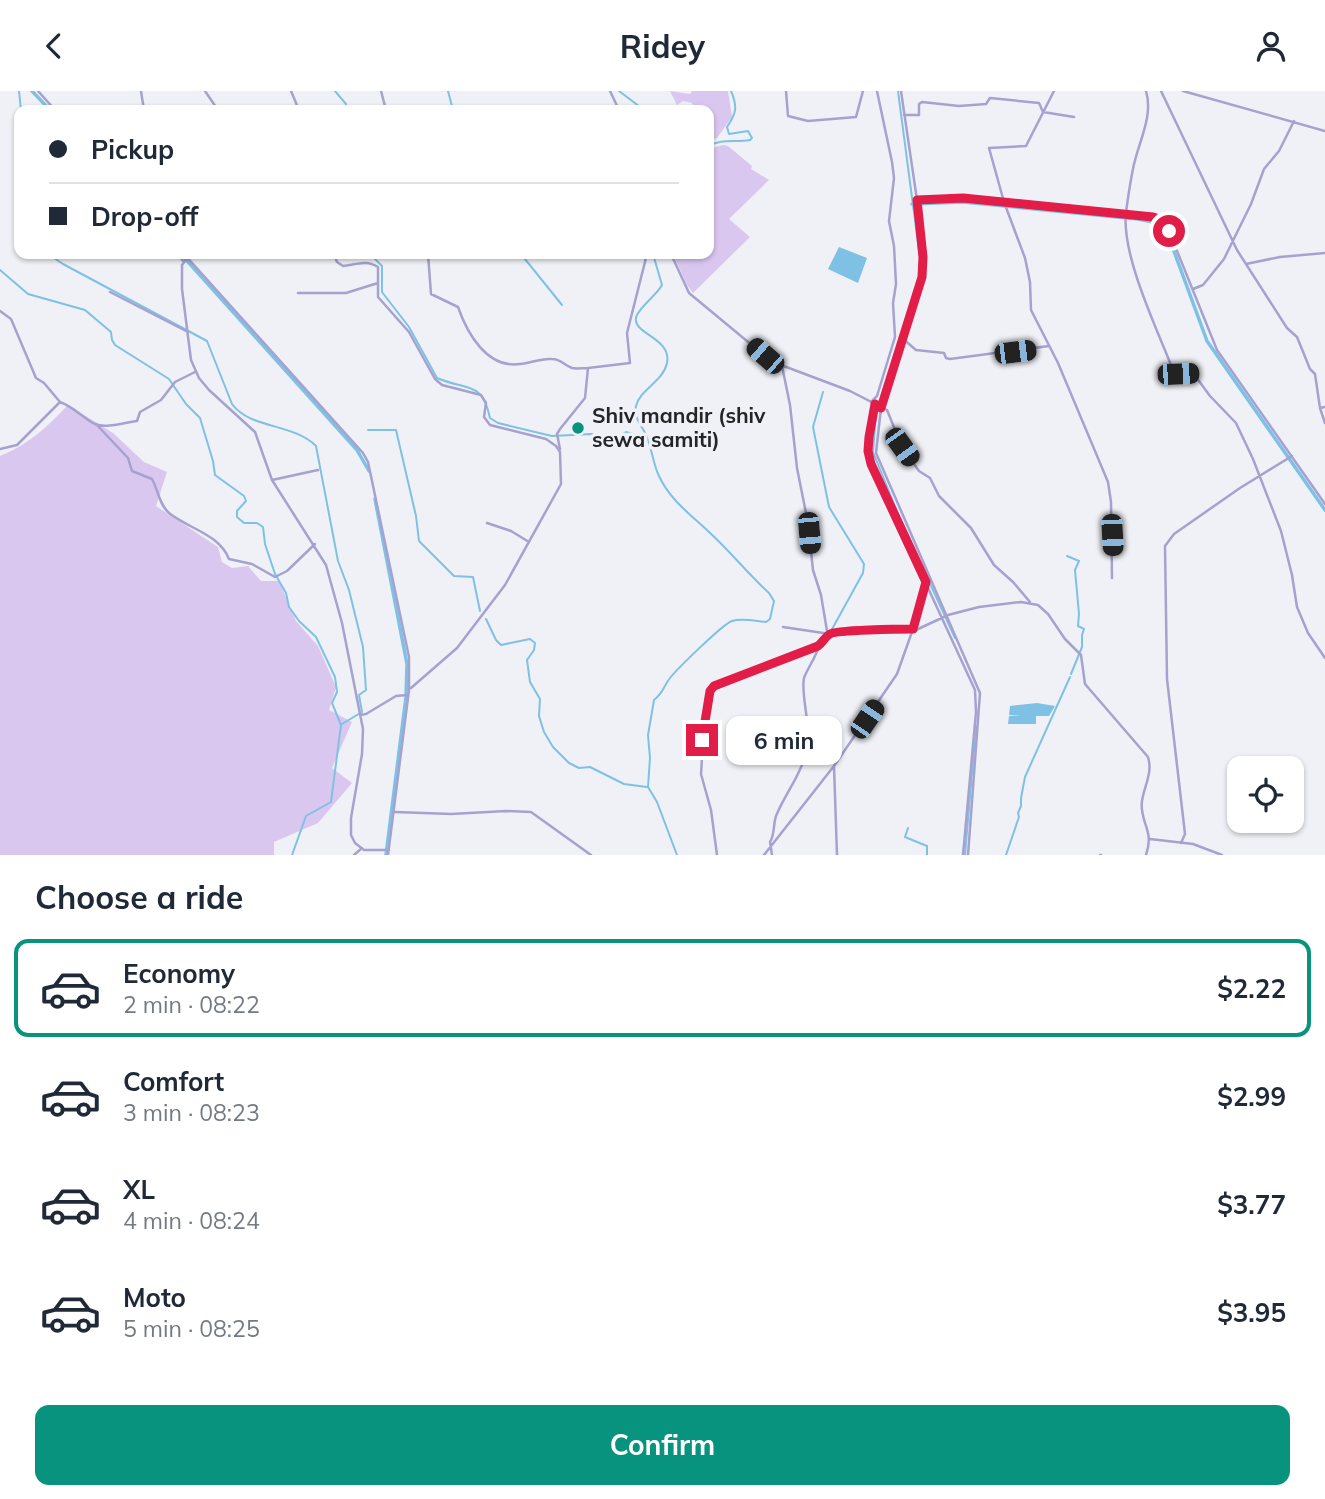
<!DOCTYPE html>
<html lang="en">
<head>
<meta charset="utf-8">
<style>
  :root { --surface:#fff; --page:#f6f6f7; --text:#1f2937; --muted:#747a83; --line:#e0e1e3; --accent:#08937e }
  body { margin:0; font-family:Mulish,sans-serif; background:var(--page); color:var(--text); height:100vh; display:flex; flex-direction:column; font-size:26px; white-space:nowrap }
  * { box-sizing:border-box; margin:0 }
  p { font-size:23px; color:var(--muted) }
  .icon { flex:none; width:38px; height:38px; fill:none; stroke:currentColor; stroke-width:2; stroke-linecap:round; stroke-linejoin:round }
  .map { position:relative; height:764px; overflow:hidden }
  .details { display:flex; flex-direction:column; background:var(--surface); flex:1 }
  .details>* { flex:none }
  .guide { position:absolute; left:14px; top:14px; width:700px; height:154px; border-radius:14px; box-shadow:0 2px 5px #0004; display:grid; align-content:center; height:154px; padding:0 35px; background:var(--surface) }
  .tools { position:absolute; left:1227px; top:665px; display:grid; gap:14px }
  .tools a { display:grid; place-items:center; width:77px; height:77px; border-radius:14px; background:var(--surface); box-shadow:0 2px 5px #0004; font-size:35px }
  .end { position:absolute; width:32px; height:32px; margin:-16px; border:9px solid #e11d48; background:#fff; box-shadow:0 0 0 4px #fff }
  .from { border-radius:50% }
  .bubble { position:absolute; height:49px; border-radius:14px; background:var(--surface); box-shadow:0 2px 5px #0004; font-size:23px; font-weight:700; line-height:49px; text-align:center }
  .car { position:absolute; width:21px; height:42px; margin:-21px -10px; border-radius:9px; box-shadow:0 0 5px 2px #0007; background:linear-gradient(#222 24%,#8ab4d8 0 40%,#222 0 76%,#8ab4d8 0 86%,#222 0) }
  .guide b { display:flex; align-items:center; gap:24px; height:66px; font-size:26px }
  .guide b+b { border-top:2px solid var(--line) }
  .guide i { width:18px; height:18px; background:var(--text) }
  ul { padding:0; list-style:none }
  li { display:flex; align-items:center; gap:21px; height:98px; margin:0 14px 10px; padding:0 21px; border:4px solid transparent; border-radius:14px }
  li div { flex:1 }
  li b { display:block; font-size:26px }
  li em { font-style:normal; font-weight:700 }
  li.on { border-color:var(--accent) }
  li>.icon { width:63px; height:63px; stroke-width:1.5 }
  h2 { padding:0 35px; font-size:32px; line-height:84px }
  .primary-button { display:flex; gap:14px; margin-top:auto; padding:14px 35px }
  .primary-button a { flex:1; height:80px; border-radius:14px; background:var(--accent); color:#fff; font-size:28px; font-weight:700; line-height:80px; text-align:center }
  header { display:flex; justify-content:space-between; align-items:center; height:91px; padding:0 35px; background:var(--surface); font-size:32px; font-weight:700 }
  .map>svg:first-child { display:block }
  .green { fill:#dac7f0 }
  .water { fill:#7fc1e4 }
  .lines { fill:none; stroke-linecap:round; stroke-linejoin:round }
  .stream { stroke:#7fc1e4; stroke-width:2 }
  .canal { stroke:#7fc1e4; stroke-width:3.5 }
  .street { stroke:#a5a2cf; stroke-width:2.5 }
  .route { stroke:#e11d48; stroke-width:9 }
  .poi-dot { fill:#08937e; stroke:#eff1f6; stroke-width:2.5 }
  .labels { text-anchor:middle; stroke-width:7; stroke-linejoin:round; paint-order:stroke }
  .poi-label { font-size:21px; font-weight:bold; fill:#242527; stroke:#eff1f6; text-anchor:start }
</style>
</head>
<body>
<header><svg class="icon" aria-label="back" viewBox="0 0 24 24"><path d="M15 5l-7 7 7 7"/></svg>Ridey<svg class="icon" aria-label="person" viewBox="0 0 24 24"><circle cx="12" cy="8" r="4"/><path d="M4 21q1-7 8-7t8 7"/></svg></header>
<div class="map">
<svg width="1325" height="764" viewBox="0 0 1325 764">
  <rect width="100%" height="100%" fill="#eff1f6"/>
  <path class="green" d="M670,0l20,3 2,-3h36l4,26 -15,21 -8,3v-31l-15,-2 -2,-5 -9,-2 -6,4z
    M723,54l5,1 24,20 -1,3 18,11 -40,39 21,18 -57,56 -6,-8 -14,-31h36v-105z
    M68,314l45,28 31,29 23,10 -11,34 62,41 4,15 10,6 16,-2 13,15h18l17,40 22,25 18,41 -7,23 23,12 -20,46 20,15 -34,40 -44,19v13h-274v-399c28,-11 47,-29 68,-51z"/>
  <path class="water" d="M839,156l28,11 -9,25 -30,-14z
    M1037,612l18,3 -6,10h-13v8h-28l1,-8h12l-12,-1 1,-9z"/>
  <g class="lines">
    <path class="stream" d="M19,0l2,19
      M335,0l11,13 -1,6h-4
      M448,0l5,19
      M619,0l25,19
      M898,0l23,175 -1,11
      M709,55c12,-8 27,-3 41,-6l2,-2 -4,-7 -19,3 -2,-7c9,-13 11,-20 4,-36
      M48,163l15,10 144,77 25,63c18,25 61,19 84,42l22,115 11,29 14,57 3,43 -7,5 3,17 -20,12
      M370,163l12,12v26l27,35 28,51c30,13 45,2 53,40l8,5 54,13 40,-2 25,3 9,-5 20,6
      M521,163l41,51
      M653,163l9,31c-5,10 -25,24 -26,33 -3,16 36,20 31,45 -4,19 -27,26 -31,43 -3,12 6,19 10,29 6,13 7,29 13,41 11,24 32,39 50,56 21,19 39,42 60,61l5,8 -4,18 -4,3c-11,-1 -24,-4 -34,-1 -9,3 -54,47 -62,57 -7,9 -6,14 -16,22l-6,35 2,23 -2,29 9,15 20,53
      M0,179l28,24 57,16 26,22 1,8 3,5 54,34 17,25 14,14 13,43 2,14 29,21 2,5 -9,10v6l7,6h13l6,4 2,17 10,30 11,19 3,14 10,14 17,16 19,40 2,15 -5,11 9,22 -10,77 -25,14 -14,39
      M917,195l-41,127 -3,39 25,62 57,124
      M823,301l-10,35 16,80 35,57 -1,9 -32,58
      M368,339h28l20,86 3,25 35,35 19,1 7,34
      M1067,465l12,5 -4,9 4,44 -1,12 6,3 -2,6v12l-11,27
      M486,528l10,21 5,5 29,-6 5,4 -1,7 -7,10 3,22 10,17 -1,17 5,16 9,15 16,16 10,5 11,-1 34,17 23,3
      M908,737l-3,9 22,9v9
      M965,764l11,-129
      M1006,764l13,-38 -1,-4 3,-7v-8l4,-21 45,-100"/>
    <path class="canal" d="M32,0l18,19
      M912,113l51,-2 175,17 24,5 6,11 39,106 118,169
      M181,163l176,196 12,21
      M375,408l32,165 -1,33 -20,158"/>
    <path class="street" d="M38,0l17,19
      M141,0l3,19
      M205,0l13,19
      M291,0l8,19
      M381,0l5,19
      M610,0l9,19
      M786,0l2,25 20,5 48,-4 7,-26
      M901,0l16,109 6,70 -42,138 -5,45 104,240 -12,162
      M1054,0l-28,55 -37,2 15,54 21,56 5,24 1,28 27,53 50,119 3,20 1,76
      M1146,0c8,26 -9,54 -13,78 -3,14 -5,29 -7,43 -5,43 31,117 47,158l5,4 15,-1 17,23 26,27 17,36 28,72 11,44 5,32 11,26 17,25
      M1161,0l76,159 50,78 10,9 13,32 5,5 5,34 5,-1
      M1183,0l142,40
      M904,24h15v-11l3,-2 37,4 27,-2 4,-6 49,5 4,9 31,5
      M917,109l46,-2 190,19 9,3 7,11 48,119 108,154
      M177,163l7,8
      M184,163l179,199 5,9 41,195v33l-21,165
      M334,163l3,8 6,4c12,-1 23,-7 35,1v30l31,35 26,47 7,6 39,10 5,8 -2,14 6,8 56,14 10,7 4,6 1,32 -56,101 -48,63 -46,40
      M428,163l3,40 27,13c9,26 29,62 62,57 11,-1 21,-6 32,-5 9,0 12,6 20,9 4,1 10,0 16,0
      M671,163l18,39 76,63 16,9 69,26 37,19 15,37 9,13 8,11 11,7 9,18 32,32 23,37 19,17 17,20
      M188,166l-6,8v24l9,71 8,18 10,12 46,42 17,48 54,85 16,58 21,106 -1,25 -11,64v17l4,8 9,7h25
      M1246,173l34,-7 45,-4
      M1193,198l10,-4 21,-26 27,-55 13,-35 15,-18 15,-30
      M110,201l78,40
      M298,202h48l32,-10
      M0,220l11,8 25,59 8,5 16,19
      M902,247l14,12 28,3 2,5 4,1 99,-13
      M782,275l8,39 7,63 11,55 5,47 8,25 6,36 3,3 12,-4 21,2 53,-2 32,-15 31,-8 42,-5 17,3 10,9 17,25 16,16 4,29 63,73c5,16 -4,29 -6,44 -3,21 13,29 4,54
      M871,311l6,-6 18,-59 -2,-34 3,-19 -2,-38 -5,-25 5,-43 -2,-16 -15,-71
      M875,313l-6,33 2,27 104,226 1,22 -13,143
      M1320,317l5,15
      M96,333l32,34 4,13 20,8c6,11 7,25 17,34 20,16 50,21 60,46l23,5 23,13 12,-6 28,-27
      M0,358l17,-4 43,-43c14,5 23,16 35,22 11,5 31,-2 42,-3l3,-9 21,-12 14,-18 20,-10
      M560,358l-3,-15 3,-5 25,-31 3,-30 42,-5 -3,-30 20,-79
      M272,389l46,-10
      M487,432l24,8 18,11
      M783,536l47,7
      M360,624l6,-1 30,-18 11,-1
      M834,675l3,89
      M395,721l56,2 55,-3 25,1 60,43
      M1150,748l43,5 29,11
      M1181,752l4,-9 -18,-155 -2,-133 9,-12 66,-46 52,-32
      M354,764l8,-7
      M717,764l-6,-45 -10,-36 3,-48 7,-38 107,-42 11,-11
      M764,764l70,-89 63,-92 16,-45 13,-47
      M772,764l-2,-13c5,-8 3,-17 6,-26 13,-31 32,-47 32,-84 0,-14 -7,-42 -4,-54 4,-11 13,-22 15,-33
      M1100,764h1"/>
  </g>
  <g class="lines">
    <path class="route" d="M702,649l8,-49 4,-5 104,-40c4,-3 7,-9 12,-12 5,-4 71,-5 83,-5l13,-47 -55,-118 -3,-13 1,-14 6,-33 6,4 41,-131 1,-20 -6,-57 46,-2 190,19 9,3 7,11"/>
  </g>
  <circle class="poi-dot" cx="578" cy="337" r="7"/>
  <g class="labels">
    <g class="poi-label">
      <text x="592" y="332">Shiv mandir (shiv<tspan x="592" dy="24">sewa samiti)</tspan></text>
    </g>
  </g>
</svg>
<div class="tools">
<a><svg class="icon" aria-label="locate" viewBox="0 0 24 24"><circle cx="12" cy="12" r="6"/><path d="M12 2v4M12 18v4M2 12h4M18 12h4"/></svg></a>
</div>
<i class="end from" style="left:1169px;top:140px"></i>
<i class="end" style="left:702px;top:649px"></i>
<div class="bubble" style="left:726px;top:625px;width:116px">6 min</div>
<i class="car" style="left:1015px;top:261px;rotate:83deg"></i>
<i class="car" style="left:765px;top:265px;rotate:311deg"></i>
<i class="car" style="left:1178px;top:283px;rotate:88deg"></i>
<i class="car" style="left:902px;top:356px;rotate:144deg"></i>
<i class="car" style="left:809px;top:442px;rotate:175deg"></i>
<i class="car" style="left:1112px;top:444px;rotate:177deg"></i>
<i class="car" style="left:867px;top:628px;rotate:34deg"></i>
<div class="guide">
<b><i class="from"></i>Pickup</b>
<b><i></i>Drop-off</b>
</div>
</div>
<section class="details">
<h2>Choose a ride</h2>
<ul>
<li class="on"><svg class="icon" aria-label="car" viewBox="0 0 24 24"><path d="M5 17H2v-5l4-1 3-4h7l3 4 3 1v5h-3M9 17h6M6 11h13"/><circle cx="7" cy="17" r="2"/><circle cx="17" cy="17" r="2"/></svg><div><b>Economy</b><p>2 min · 08:22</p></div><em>$2.22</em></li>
<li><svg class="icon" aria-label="car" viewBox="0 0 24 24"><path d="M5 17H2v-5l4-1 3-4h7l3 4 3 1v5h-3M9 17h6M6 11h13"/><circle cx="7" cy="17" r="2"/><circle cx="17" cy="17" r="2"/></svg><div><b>Comfort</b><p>3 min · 08:23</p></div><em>$2.99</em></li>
<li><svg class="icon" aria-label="car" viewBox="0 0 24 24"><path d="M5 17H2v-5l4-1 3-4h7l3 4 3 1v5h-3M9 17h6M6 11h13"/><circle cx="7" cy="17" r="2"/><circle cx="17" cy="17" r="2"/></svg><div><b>XL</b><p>4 min · 08:24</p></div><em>$3.77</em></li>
<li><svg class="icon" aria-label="car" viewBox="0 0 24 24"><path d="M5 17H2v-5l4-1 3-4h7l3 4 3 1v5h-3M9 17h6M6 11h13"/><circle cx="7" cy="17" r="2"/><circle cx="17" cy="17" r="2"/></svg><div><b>Moto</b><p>5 min · 08:25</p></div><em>$3.95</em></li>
</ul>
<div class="primary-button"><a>Confirm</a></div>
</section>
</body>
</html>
